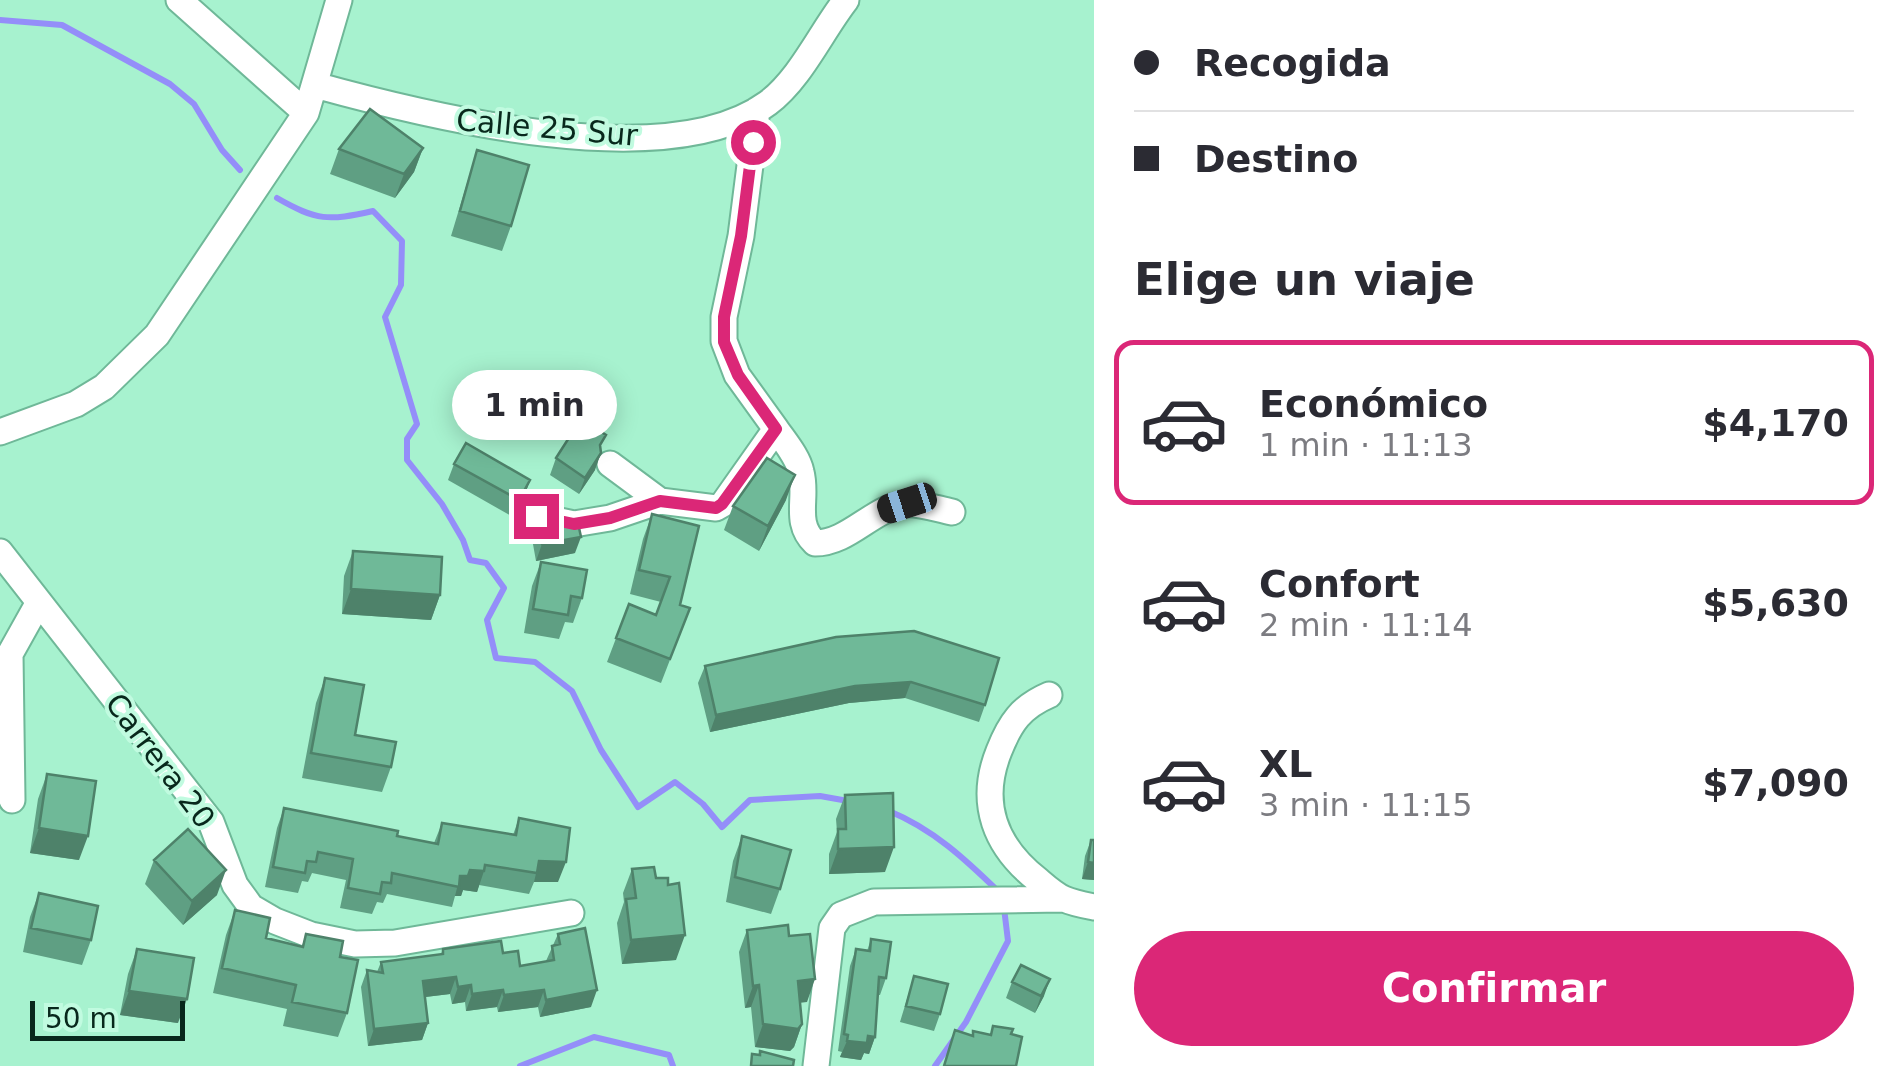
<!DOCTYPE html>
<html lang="es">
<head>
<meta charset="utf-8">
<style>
  :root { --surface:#fff; --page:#f2f2f3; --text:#2b2b33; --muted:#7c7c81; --line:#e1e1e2; --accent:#db2777 }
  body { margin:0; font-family:"DejaVu Sans",sans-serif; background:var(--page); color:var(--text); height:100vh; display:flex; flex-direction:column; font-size:38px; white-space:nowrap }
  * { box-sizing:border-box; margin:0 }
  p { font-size:32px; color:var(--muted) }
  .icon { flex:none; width:55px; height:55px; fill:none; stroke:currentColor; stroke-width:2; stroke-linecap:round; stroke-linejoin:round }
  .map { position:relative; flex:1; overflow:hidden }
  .drawer { display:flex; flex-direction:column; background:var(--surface); width:800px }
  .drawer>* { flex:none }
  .banner { display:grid; align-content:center; height:220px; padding:0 40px; background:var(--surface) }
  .scale { position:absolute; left:30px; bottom:25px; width:155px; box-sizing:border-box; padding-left:10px; border:5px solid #08281c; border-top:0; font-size:28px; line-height:35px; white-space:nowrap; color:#08281c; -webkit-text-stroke:8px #c1fbe0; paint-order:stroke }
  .end { position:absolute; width:45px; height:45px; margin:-22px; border:12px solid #db2777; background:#fff; box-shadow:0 0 0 5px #fff }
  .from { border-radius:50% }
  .bubble { position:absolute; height:70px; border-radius:35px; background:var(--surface); box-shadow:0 5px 25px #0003; font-size:32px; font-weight:800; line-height:70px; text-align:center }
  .car { position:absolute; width:30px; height:60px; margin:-30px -15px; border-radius:12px; box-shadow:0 0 8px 2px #0007; background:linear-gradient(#222 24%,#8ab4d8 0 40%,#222 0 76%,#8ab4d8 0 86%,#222 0) }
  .banner b { display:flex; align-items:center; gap:35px; height:95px; font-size:38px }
  .banner b+b { border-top:2px solid var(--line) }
  .banner i { width:25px; height:25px; background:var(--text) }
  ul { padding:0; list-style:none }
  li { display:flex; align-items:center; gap:30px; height:165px; margin:0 20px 15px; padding:0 20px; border:5px solid transparent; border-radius:20px }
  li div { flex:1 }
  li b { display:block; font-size:38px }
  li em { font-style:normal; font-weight:800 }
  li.selected { border-color:var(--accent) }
  li>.icon { width:90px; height:90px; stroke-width:1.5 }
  h2 { padding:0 40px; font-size:45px; line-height:120px }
  .action { display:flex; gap:20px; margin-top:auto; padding:20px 40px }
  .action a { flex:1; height:115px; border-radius:60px; background:var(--accent); color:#fff; font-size:40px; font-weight:800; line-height:115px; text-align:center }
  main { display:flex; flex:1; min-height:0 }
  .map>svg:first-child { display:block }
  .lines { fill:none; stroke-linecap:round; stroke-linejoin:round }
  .stream { stroke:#948ef9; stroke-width:6 }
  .minor-casing { stroke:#6fb898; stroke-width:29 }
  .minor { stroke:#fff; stroke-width:25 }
  .wall { fill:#5f9f83 }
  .shaded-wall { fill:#4e826a }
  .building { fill:#6fb998; stroke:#4e826a; stroke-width:2.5 }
  .route { stroke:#db2777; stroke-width:12 }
  .labels { text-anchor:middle; stroke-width:8; stroke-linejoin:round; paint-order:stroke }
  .street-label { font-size:30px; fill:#08281c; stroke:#c1fbe0 }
</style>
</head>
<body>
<main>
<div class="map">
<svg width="1094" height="1066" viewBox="0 0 1094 1066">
  <rect width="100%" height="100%" fill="#a7f2cf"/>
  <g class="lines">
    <path class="stream" d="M0,20l62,5 108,59 24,20 28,46 18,20
      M277,198c40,23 51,23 96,13l29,30 -1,44 -16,32 32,107 -10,15v21l35,44 21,36 7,20 16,3 18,25 -17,32 9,38 39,4 37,29 29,59 37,57 37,-25 28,22 19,23 28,-27 70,-4 28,5
      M889,811c44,18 76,48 110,81
      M520,1066l74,-29 75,18 4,11
      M935,1066l31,-44 42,-81 -4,-33"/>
    <g class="minor-casing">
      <path id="minor" d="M179,0l127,113
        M315,85c112,31 352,92 453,18 33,-25 53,-71 78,-103
        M776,429c9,13 22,28 25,43 7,26 -8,50 14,71 33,0 56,-33 88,-39 15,-2 34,5 49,8
        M0,432l76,-28 28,-17 53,-52 149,-222 33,-113
        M610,464l50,37
        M536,516l38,8 36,-6 50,-17 56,7 7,-4 53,-75 -39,-54 -13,-34v-24l17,-81 16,-126
        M0,552l211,270 24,63 16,22 24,14 36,14 44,9 40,-1 176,-30
        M1049,695c-28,12 -39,28 -50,56 -21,52 -4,96 40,130 7,6 16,14 25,18 9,4 20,6 30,8
        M12,800l-2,-146 29,-52
        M816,1066l16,-138 9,-13 33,-13 188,-3"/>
    </g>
    <use href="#minor" class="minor"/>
  </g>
  <path class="wall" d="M423,148l-9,24 -19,26 -65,-24 9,-25z
    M477,150l34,76 -9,25 -51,-15z
    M556,458l39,12 -16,24 -29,-19z
    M454,464l76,16 -6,17 -11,20 -65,-37z
    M786,500l-27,51 -35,-21 9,-24z
    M652,514l28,91 10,3 -29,75 -54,-21 22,-58 27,11 5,-13 -31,-8 13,-55z
    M537,517l38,36 -39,8 -5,-28z
    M353,551l87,44 -9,25 -89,-6 2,-38z
    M541,562l41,36 -9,25 -8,-1 -6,17 -35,-6 8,-47z
    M836,637l149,68 -6,17 -74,-24 -56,5 -139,29 -12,-49 7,-17z
    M325,678l30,57 36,32 -9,25 -80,-14 14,-75z
    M47,774l32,86 -49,-7 8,-54z
    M845,795l40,77 -56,2v-20l8,-22 -1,-13z
    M284,808l113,28 37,7 8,-20 71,12 6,-17 39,64h-24l-5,12 -50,-9 -2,7 -14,-2 -2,6h-6l-3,11 -65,-13 -4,9 -6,-1 -5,12 -32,-6 6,-28 -34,-7 -4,9 -6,-1 -4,12 -33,-6 12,-59z
    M742,836l38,53 -9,25 -45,-12 7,-41z
    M1091,840l3,40 -12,-1 3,-23z
    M154,860l63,35 -34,30 -38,-41z
    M632,869l44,91 -54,4 -5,-41 7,-21 -1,-9z
    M39,893l52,47 -9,25 -59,-13 7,-35z
    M235,910l31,28 36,8 4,-12 34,23 7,56 -9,24 -55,-11 4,-17 -74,-16 13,-58z
    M747,930l42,6 18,66h-7l2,22 -8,23 -4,4 -35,-4 -4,-40 -6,1 -6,-56z
    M558,934l33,73 -51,10 -2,-10 -40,5 -1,-5 -31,4 -1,-9 -13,2 -2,-10 -25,3 3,26 -6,17 -54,6 -7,-59 6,-17 10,2 4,-10 60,-8 2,-5 60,4 17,13 26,-5z
    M871,939l15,39 -6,17h-2l-3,42 -6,17 -5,-1 -3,7 -21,-3 2,-5 -4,-1 12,-85 6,-17 11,2z
    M137,949l41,74 -58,-8 8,-41z
    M914,976l26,38 -6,17 -34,-9z
    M1012,982l32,14 -9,17 -29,-15z"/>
  <path class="shaded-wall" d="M423,148l-9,24 -19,26 9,-24z
    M601,453l-6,17 -16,24 6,-16z
    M795,475l-9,25 -27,51 9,-25z
    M530,480l-6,17 -11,20 6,-17z
    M581,537l-6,16 -39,8 6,-17z
    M351,589l89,6 -9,25 -89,-6z
    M911,682l-6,16 -56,5 -139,29 6,-17 139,-29z
    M39,828l49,8 -9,24 -49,-7z
    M894,847l-9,25 -56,2 9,-25z
    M539,861l27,1 -8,20h-24z
    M1088,862l6,1v17l-12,-1z
    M226,870l-9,25 -34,30 9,-24z
    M470,870l14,1 -7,21 -14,-2 -2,6h-6l5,-20z
    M685,935l-9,25 -54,4 9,-24z
    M456,977l-6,17 -33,4 6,-17z
    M815,979l-8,23 -17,2 8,-23z
    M1050,979l-6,17 -9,17 6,-17z
    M471,985l-6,17 -13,2 6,-17z
    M759,985l-8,22 -6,1 8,-22z
    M503,990l-6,17 -31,4 6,-17z
    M544,990l-6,17 -40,5 6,-17z
    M597,990l-6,17 -51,10 6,-17z
    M129,991l58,8 -9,24 -58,-8z
    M428,1023l-6,17 -54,6 6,-17z
    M763,1024h39l-8,23 -4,4 -35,-4z
    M868,1036l7,1 -6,17 -5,-1 -3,7 -21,-3 7,-16z"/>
  <path class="building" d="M370,109l53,39 -19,26 -65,-25z
    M477,150l52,15 -18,61 -51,-15z
    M581,419l25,16 -6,10 1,8 -16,25 -29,-20z
    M466,443l64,37 -11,20 -65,-36z
    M767,458l28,17 -27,51 -35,-20z
    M652,514l47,12 -19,79 10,3 -20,51 -54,-21 13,-34 27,11 14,-38 -31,-7z
    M537,517l41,6 3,14 -39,7z
    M353,551l89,6 -2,38 -89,-6z
    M541,562l46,8 -5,28 -11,-2 -3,19 -35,-6z
    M914,631l85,27 -14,47 -74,-23 -56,4 -139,29 -11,-49 131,-29z
    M325,678l39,7 -9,50 41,7 -5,25 -80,-14z
    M47,774l49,7 -8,55 -49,-8z
    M893,793l1,54 -56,2v-20h8l-1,-34z
    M284,808l114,23 -1,5 41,8 4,-21 74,12 3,-17 51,10 -4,34 -27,-1 -2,12 -52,-8 -1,6 -14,-1 -2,6h-8l-1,11 -67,-14 -1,10 -9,-1 -2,12 -32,-6 5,-29 -35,-7 -2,10 -9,-1 -2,12 -32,-6z
    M188,829l38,41 -34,31 -38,-41z
    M742,836l49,14 -11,39 -45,-12z
    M1091,840h3v23l-6,-1z
    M654,867l2,11h12v7l11,-2 6,52 -54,5 -5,-41 10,-1 -4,-29z
    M39,893l59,13 -7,34 -60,-12z
    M235,910l35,8 -4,20 37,9 3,-13 37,7 -3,16 18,3 -11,53 -55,-11 4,-17 -74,-17z
    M788,925l1,11 21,-2 5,45 -17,2 4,43 -4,5 -35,-5 -4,-39 -6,1 -6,-56z
    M585,928l12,62 -51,10 -2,-10 -40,5 -1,-5 -31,4 -1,-9 -13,2 -2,-10 -33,4 5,42 -54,6 -7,-59 16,3 -2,-11 62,-8v-5l58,-8 2,12 15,-2 2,15 34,-6 -2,-14 8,-2 -2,-10z
    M871,939l20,3 -5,36 -7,-1 -4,60 -7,-1 -1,7 -20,-2 1,-6 -4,-1 12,-85 14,2z
    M137,949l57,9 -7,41 -58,-8z
    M1021,965l29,14 -9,17 -29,-14z
    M914,976l34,8 -8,30 -34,-8z
    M993,1026l20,3 -2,5 11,3 -6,29h-72l11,-36 18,6v-5l18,4z
    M760,1051l34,9 -1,6h-42l1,-12 8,1z"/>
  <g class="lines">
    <path class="route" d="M536,516l38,8 36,-6 50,-17 56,7 6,-4 54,-75 -38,-54 -14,-33v-25l17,-81 12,-94"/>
  </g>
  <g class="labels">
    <g class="street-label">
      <text transform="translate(547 128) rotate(5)" y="10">Calle 25 Sur</text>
      <text transform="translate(160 761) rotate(53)" y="10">Carrera 20</text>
    </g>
  </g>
</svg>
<div class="scale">50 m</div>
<i class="end from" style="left:753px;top:142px"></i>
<i class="end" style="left:536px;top:516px"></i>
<div class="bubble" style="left:452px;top:370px;width:165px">1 min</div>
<i class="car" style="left:907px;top:503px;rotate:252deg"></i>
</div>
<section class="drawer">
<div class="banner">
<b><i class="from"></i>Recogida</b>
<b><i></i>Destino</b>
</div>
<h2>Elige un viaje</h2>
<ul>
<li class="selected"><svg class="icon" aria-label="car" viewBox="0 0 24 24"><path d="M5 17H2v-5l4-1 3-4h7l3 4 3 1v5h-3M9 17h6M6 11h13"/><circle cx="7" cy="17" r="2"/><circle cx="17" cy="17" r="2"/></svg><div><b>Económico</b><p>1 min · 11:13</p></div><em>$4,170</em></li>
<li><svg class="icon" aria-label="car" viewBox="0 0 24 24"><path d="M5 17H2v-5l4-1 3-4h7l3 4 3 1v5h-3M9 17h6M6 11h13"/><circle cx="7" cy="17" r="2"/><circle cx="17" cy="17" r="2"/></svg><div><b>Confort</b><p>2 min · 11:14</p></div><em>$5,630</em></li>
<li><svg class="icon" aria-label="car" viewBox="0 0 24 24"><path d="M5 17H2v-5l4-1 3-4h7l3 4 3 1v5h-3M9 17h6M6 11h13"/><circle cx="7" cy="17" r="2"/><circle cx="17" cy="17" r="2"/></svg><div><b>XL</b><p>3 min · 11:15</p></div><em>$7,090</em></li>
</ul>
<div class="action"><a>Confirmar</a></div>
</section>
</main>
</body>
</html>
